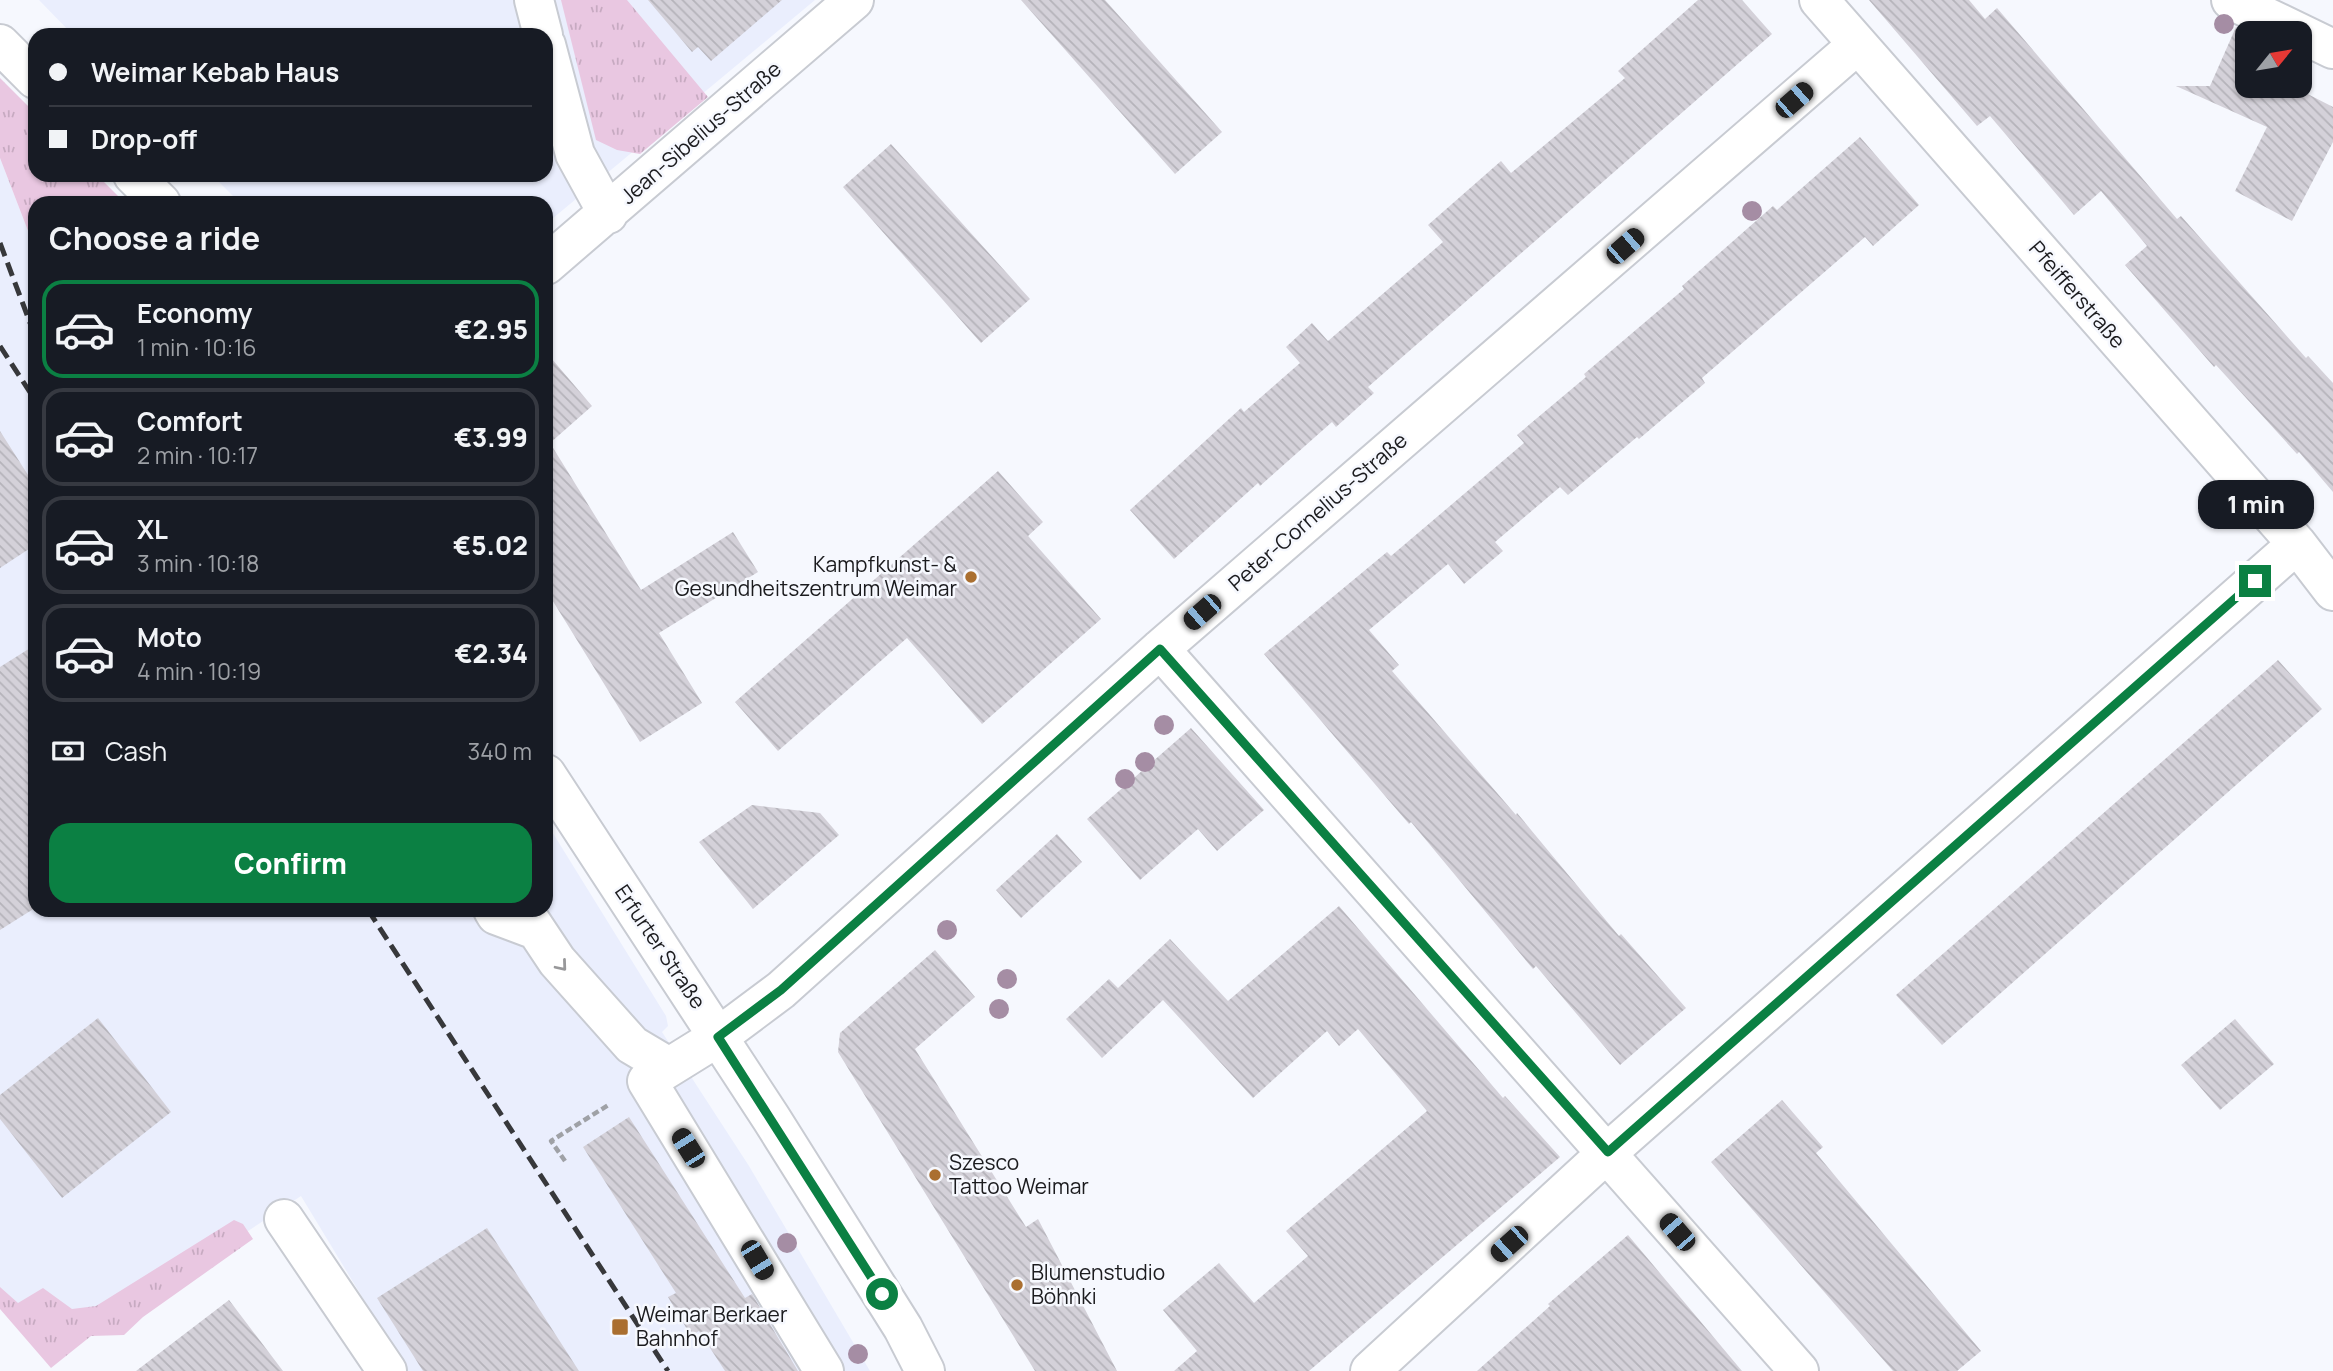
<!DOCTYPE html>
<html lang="en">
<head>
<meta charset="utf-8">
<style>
  :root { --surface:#171b24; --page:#20242c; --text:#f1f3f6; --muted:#9ea1a6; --line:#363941; --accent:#0b8043 }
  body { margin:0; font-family:Manrope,sans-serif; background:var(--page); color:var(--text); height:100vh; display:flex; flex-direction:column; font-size:26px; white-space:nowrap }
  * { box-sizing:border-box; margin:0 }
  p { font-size:23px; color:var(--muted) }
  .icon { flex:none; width:38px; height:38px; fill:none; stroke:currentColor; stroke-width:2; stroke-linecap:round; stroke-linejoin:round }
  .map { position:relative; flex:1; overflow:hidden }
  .panel { position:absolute; left:28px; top:196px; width:525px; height:721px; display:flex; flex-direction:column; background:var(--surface); border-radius:21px; box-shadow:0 2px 5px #0004 }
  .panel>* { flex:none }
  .top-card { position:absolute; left:28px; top:28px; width:525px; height:154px; border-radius:21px; box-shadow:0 2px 5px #0004; display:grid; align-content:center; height:154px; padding:0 21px; background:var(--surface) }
  .needle { width:46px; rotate:60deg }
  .buttons { position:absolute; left:2235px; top:21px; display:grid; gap:14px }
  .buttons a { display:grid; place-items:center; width:77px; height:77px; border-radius:14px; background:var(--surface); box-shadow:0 2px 5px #0004; font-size:35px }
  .end { position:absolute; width:32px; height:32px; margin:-16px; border:9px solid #0b8043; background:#fff; box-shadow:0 0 0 4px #fff }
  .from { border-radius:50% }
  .bubble { position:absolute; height:49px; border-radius:21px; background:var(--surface); box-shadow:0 2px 5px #0004; font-size:23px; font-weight:800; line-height:49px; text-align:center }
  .car { position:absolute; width:21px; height:42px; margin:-21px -10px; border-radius:9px; box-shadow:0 0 5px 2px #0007; background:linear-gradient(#222 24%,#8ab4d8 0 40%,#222 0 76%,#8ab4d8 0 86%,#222 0) }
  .top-card b { display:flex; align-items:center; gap:24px; height:66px; font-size:26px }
  .top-card b+b { border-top:2px solid var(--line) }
  .top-card i { width:18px; height:18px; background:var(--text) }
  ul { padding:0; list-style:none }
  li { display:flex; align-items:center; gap:21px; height:98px; margin:0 14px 10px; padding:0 7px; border:4px solid var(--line); border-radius:21px }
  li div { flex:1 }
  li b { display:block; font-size:26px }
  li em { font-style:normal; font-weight:800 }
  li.current { border-color:var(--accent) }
  li>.icon { width:63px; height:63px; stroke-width:1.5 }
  h2 { padding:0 21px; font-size:32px; line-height:84px }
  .pay { display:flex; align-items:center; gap:18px; height:77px; padding:0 21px; font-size:26px }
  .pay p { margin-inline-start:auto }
  .button { display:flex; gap:14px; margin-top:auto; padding:14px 21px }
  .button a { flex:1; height:80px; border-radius:21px; background:var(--accent); color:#fff; font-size:28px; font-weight:800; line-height:80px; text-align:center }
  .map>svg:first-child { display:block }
  .built { fill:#eaeefd }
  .grass { fill:url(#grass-tufts) }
  .building { fill:url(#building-back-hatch) }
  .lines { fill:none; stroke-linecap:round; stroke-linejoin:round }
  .minor-casing { stroke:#c8cbd2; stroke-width:42 }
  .path { stroke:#9fa1a6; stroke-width:4.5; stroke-dasharray:7 3.5; stroke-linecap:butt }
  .minor { stroke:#fff; stroke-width:38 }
  .rail { stroke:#37383b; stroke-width:5; stroke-dasharray:14 7; stroke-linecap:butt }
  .tree { fill:#a58da4 }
  .oneway { stroke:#98989a }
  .route { stroke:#0b8043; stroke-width:9 }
  .poi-dot { fill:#aa6f30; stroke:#f6f8fe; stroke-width:2.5 }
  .labels { text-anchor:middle; stroke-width:5; stroke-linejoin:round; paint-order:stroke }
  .street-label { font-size:21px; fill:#1b1b1e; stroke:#f6f8fe }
  .poi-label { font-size:21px; fill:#1b1b1e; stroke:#f6f8fe; text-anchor:start }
</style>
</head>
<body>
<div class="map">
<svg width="2333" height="1371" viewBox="0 0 2333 1371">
  <defs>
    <pattern id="grass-tufts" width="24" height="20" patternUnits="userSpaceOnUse" patternTransform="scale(1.75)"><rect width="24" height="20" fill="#e9c7e1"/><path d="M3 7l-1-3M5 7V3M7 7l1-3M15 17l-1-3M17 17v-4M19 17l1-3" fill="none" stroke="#c7aac1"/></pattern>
    <pattern id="building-back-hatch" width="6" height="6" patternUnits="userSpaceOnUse" patternTransform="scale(1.75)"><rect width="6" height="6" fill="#d4d1d9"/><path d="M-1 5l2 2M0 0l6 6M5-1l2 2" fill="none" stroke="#b5b3ba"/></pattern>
  </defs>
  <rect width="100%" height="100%" fill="#f6f8fe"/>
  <path class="built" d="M39,0h776l-269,224v-21h-306l-28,-28h334v-140h-473z
    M0,158l35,91v661h511v-88l120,194 2,10 -6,6 87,134 121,205h-463l-106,-175 -250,165 -51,-59z"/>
  <path class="grass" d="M561,0h66l81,97 -68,57 -23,-4 -21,-10z
    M0,78l35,35v62h62l28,28h-90v46l-35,-91z
    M234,1220l9,4 10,15 -110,78 -19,18 -33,1 -40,32 -51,-59v-22l18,16 25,-15 29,21 24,-3z"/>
  <path class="building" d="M648,0h134l-71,61 -13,-14 -6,5z
    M1021,0h84l117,132 -47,42z
    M1698,0h44l30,34 -404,353 6,6 -38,34 -4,-5 -72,64 -2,-3 -84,76 -44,-49 111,-102 3,4 56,-49 -14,-16 26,-24 16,18 115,-99 -15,-17 73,-64 10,12 114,-95 -7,-7z
    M1869,0h100l16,19 12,-11 180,211 4,-3 125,142 2,-2 25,27v109l-34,-40 -2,2 -81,-89 -2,2 -89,-102 22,-19 -46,-55 -27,24 -84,-99 -13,10z
    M2236,27l11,5v54h45l41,21v35l-41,79 -57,-30 32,-64 -91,-41h34z
    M1860,137l59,68 -46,41 -8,-9 -163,141 3,5 -66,56 -2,-2 -69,58 -8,-8 -65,55 8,9 -39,33 -16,-20 -79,66 30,35 -7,6 124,144 1,-2 102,123 2,-2 65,74 -66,57 -84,-99 -3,3 -122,-147 -2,2 -145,-170 123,-102 4,4 133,-113 -7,-8 69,-58 -2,-3 100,-85 -2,-3 91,-80 4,4z
    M891,144l139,155 -49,44 -138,-156z
    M546,352l46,54 -42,37 91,147 92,-58 25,40 -99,61 43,70 -62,39 -94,-152z
    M0,431l35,55v59l-35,23z
    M998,471l45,51 -15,14 73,83 -119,105 -75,-86 -129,113 -43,-49z
    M35,645v263l-35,22v-263z
    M2278,660l44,49 -380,336 -46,-50z
    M1191,728l73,82 -47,41 -19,-22 -58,51 -53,-61z
    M752,805l68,8 19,22 -86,74 -54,-67z
    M1057,834l25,28 -61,56 -25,-28z
    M1339,906l164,192 2,-2 55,61 -251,214h-135l23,-20 -34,-41 56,-47 35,40 54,-47 -22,-25 141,-120 -69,-82 -19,17 -12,-15 -74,67 -90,-98 -61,58 -36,-39 43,-40 9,9 52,-49 58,62z
    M935,950l40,47 -60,52 111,178 12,-8 79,152h-82l-197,-319 2,-19z
    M98,1018l73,94 -109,86 -62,-79v-24z
    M2235,1019l39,45 -54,46 -39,-45z
    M1782,1100l41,47 -7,6 165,198 -24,20h-64l-182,-209z
    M629,1117l116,181 7,-4 46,77h-73l-26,-40 -8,5 -23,-39 8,-4 -93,-146z
    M487,1228l92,143h-156l-46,-73z
    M1628,1235l114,136h-265l73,-65 -2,-2z
    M229,1300l54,71h-147z"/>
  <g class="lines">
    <g class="minor-casing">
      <path id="minor" d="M534,0l9,35
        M1819,0l478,544 36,47
        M2231,0l102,49
        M0,44l35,35
        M546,45l29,109 33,60
        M133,175l28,28
        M546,265l308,-265
        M1160,649l639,722
        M546,774l225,344 132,210 22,43
        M493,910l3,5 40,15
        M523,910l34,51 75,84 37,22
        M284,1219l103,152
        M824,1371l-177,-290 71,-44 63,-47 379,-341 697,-604
        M1370,1371l238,-219 689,-608"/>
    </g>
    <path class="path" d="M565,1161l-14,-20 59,-37"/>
    <use href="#minor" class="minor"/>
    <path class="rail" d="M0,243l35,93
      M0,346l35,54
      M368,910l300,461"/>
  </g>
  <g class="tree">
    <circle cx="2224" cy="24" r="10"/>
    <circle cx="1752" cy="211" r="10"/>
    <circle cx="1164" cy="725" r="10"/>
    <circle cx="1145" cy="762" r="10"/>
    <circle cx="1125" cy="779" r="10"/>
    <circle cx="947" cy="930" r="10"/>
    <circle cx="1007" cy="979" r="10"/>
    <circle cx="999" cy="1009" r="10"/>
    <circle cx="787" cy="1243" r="10"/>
    <circle cx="858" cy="1354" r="10"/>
  </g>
  <defs><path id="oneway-chevron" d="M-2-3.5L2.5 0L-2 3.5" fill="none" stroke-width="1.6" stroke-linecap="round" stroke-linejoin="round" transform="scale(1.75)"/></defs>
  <use class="oneway" href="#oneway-chevron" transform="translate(562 966) rotate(50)"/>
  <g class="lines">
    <path class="route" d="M882,1294l-164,-257 63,-47 379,-341 448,503 647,-571"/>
  </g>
  <g class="poi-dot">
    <circle cx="971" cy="577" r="7"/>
    <circle cx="935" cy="1175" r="7"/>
    <circle cx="1017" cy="1285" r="7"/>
    <rect x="611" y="1318" width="18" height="18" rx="3.5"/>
  </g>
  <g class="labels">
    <g class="street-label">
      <text transform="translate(701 133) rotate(-41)" y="7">Jean-Sibelius-Straße</text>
      <text transform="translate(2077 295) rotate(49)" y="7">Pfeifferstraße</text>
      <text transform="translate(1318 512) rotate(-41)" y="7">Peter-Cornelius-Straße</text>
      <text transform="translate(660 947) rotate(56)" y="7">Erfurter Straße</text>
    </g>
    <g class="poi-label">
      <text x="957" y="572" text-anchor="end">Kampfkunst- &amp;<tspan x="957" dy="24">Gesundheitszentrum Weimar</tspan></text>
      <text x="949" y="1170">Szesco<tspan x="949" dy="24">Tattoo Weimar</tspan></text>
      <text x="1031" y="1280">Blumenstudio<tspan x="1031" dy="24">Böhnki</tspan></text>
      <text x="636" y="1322">Weimar Berkaer<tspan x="636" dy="24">Bahnhof</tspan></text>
    </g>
  </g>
</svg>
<div class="buttons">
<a><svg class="needle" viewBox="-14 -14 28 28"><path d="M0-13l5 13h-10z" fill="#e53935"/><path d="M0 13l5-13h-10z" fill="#9ea1a6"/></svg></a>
</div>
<i class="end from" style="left:882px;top:1294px"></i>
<i class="end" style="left:2255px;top:581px"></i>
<div class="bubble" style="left:2198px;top:480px;width:116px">1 min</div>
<i class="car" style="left:1794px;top:100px;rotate:49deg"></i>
<i class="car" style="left:1625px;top:246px;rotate:49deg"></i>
<i class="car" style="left:1202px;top:612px;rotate:229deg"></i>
<i class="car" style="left:688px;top:1148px;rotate:328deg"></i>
<i class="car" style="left:1677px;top:1232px;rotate:319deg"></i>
<i class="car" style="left:1509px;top:1244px;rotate:228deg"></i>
<i class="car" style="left:757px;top:1260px;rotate:149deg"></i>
<div class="top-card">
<b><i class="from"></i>Weimar Kebab Haus</b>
<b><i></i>Drop-off</b>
</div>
<section class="panel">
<h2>Choose a ride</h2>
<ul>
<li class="current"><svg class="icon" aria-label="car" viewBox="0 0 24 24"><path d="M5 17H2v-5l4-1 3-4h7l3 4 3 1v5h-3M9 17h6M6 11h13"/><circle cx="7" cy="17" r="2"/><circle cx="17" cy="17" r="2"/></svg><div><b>Economy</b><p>1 min · 10:16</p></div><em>€2.95</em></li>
<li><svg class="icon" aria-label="car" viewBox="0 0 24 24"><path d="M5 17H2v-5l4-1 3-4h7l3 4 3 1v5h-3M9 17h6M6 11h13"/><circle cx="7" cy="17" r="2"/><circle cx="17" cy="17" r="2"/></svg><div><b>Comfort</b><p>2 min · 10:17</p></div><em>€3.99</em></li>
<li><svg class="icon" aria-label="car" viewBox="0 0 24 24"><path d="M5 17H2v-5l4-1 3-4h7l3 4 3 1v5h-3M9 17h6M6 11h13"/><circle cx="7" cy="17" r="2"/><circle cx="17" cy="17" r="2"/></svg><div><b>XL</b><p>3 min · 10:18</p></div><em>€5.02</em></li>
<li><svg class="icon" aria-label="car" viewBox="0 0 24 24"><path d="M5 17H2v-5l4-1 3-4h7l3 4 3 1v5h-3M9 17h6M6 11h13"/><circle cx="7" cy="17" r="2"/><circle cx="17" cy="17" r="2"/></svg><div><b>Moto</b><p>4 min · 10:19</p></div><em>€2.34</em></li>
</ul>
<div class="pay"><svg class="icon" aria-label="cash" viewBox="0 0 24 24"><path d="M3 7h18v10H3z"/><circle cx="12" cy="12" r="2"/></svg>Cash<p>340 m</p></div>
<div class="button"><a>Confirm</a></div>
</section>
</div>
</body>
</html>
